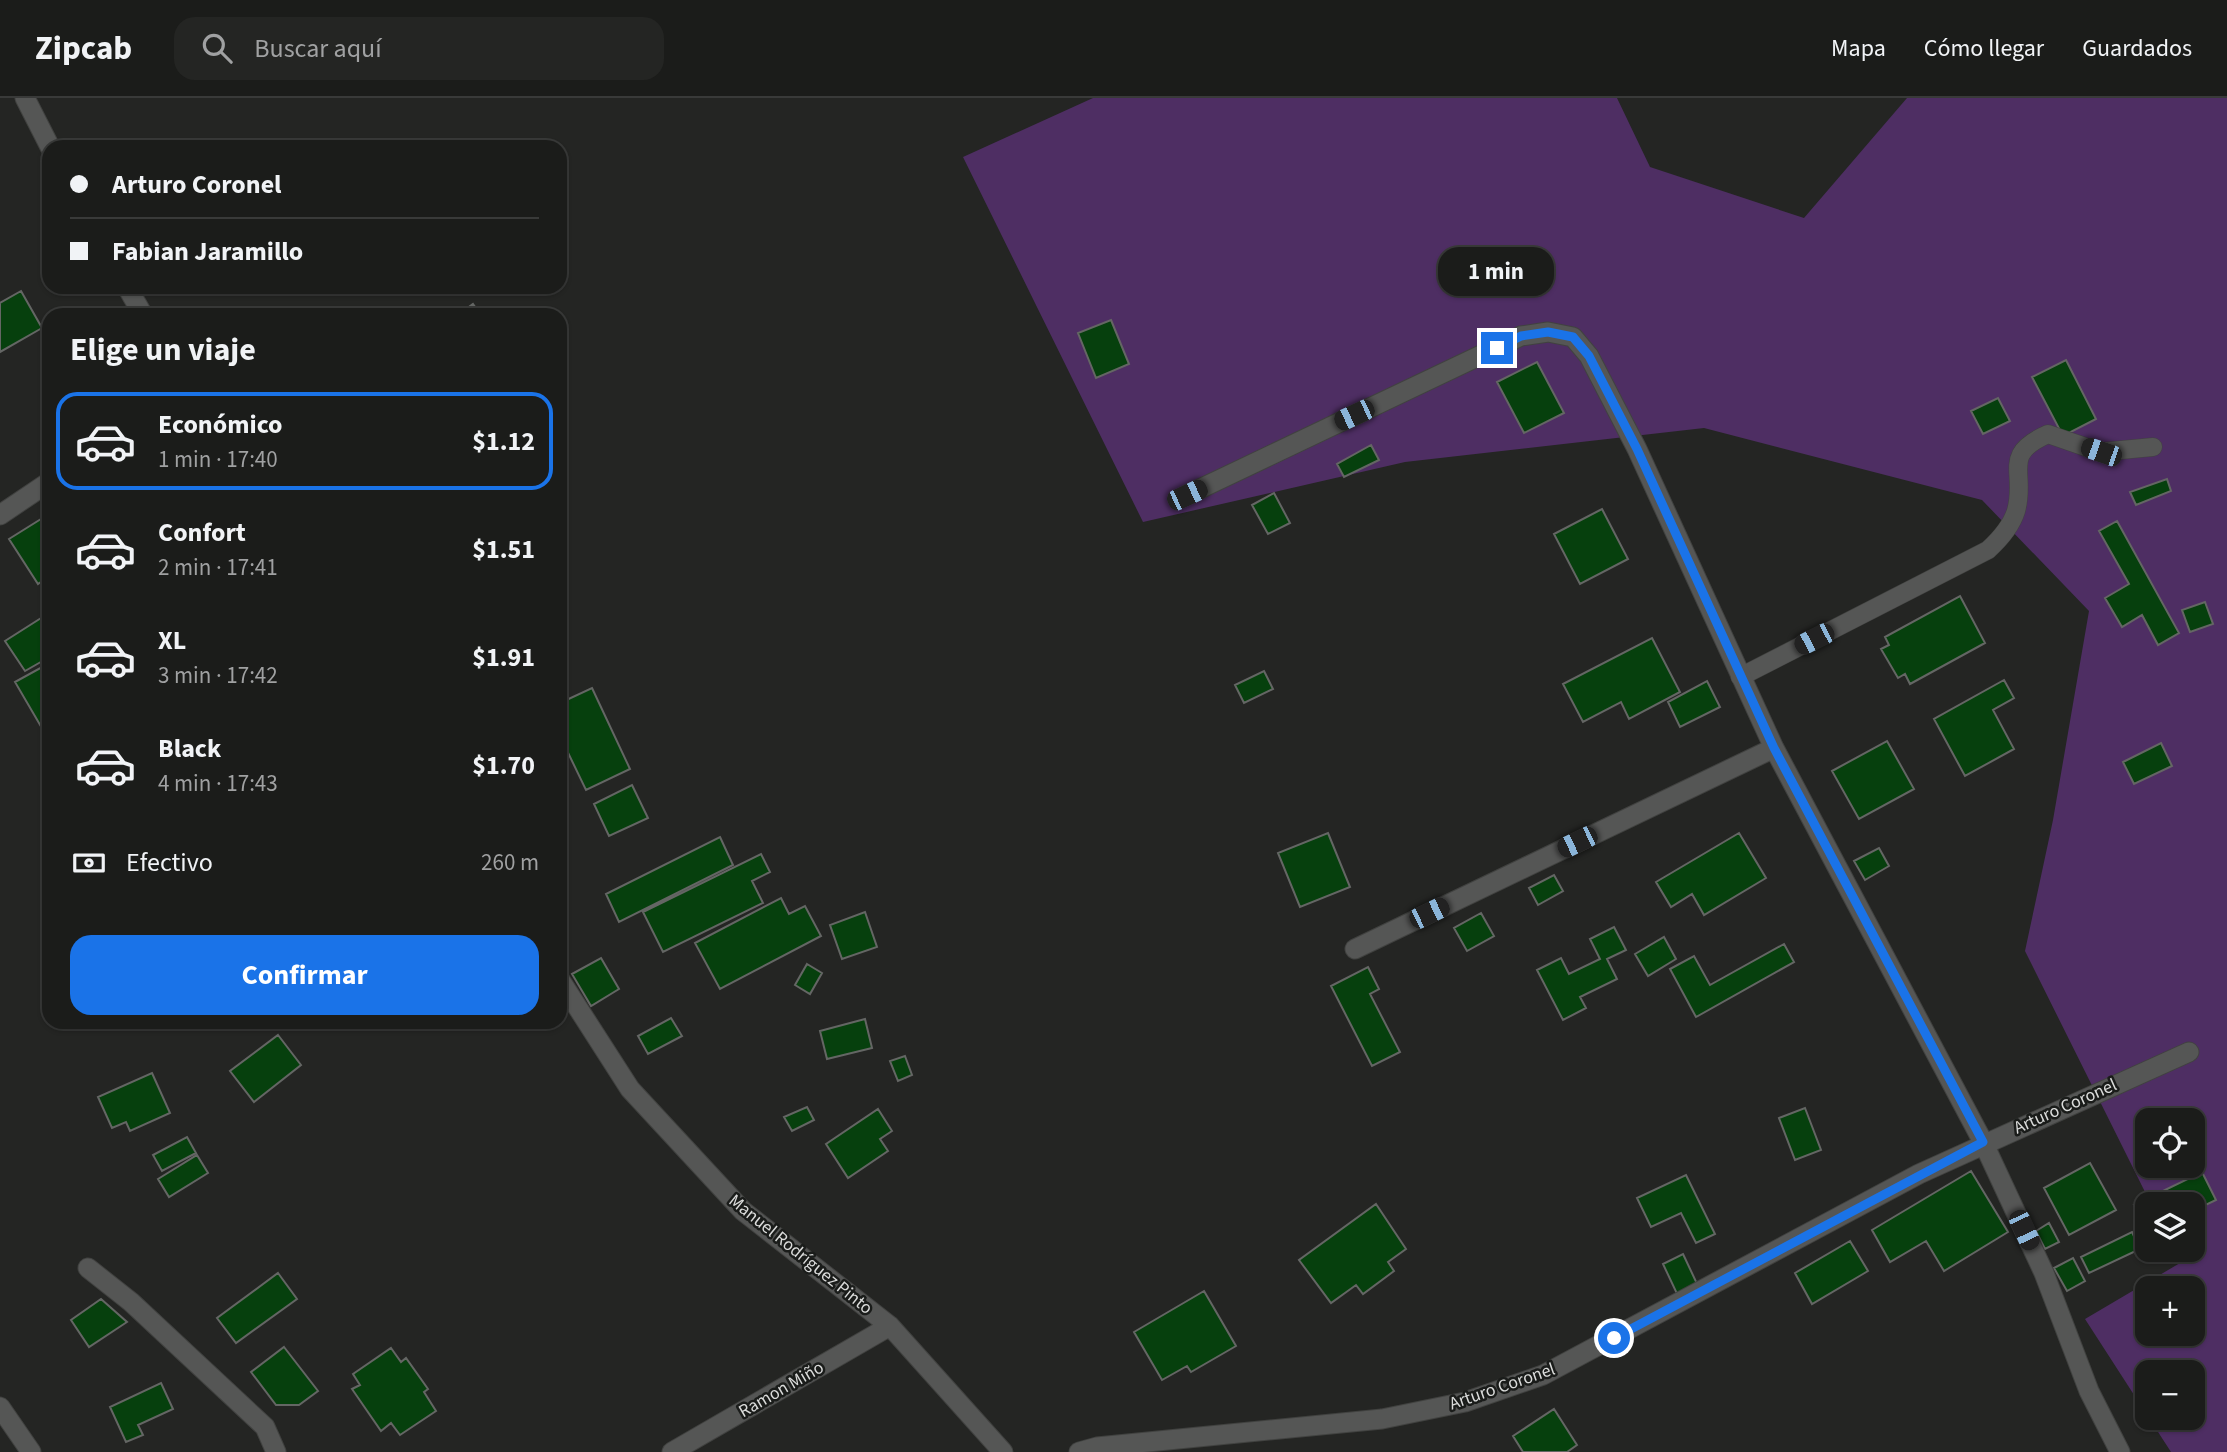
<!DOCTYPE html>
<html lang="es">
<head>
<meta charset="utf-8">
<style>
  :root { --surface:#1b1c1a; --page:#242523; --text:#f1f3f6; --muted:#a0a1a2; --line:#393a39; --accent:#1a73e8 }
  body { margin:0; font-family:"Source Sans 3",sans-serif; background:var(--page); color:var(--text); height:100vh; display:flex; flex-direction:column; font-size:26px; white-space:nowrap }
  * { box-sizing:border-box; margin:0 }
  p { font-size:23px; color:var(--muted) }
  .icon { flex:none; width:38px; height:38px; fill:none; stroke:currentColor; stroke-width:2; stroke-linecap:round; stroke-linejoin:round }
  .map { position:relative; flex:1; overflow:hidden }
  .drawer { position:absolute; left:42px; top:210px; width:525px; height:721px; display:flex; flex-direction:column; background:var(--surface); border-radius:21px; box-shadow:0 2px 5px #0004,0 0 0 2px var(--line) }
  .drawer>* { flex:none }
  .guide { position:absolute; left:42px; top:42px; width:525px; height:154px; border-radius:21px; box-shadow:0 2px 5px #0004,0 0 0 2px var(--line); display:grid; align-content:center; height:154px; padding:0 28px; background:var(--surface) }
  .tools { position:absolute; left:2135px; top:1010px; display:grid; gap:14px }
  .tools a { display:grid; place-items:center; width:70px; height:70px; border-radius:14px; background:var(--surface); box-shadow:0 2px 5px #0004,0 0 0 2px var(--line); font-size:35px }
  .end { position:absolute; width:32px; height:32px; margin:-16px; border:9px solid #1a73e8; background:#fff; box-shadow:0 0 0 4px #fff }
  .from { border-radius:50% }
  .bubble { position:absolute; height:49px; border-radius:21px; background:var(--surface); box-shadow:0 2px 5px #0004,0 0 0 2px var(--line); font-size:23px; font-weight:700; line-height:49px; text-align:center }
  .car { position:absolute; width:21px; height:42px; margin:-21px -10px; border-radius:9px; box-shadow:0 0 5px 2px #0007; background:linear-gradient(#222 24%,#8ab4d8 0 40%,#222 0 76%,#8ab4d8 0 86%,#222 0) }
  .guide b { display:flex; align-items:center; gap:24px; height:66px; font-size:26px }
  .guide b+b { border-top:2px solid var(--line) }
  .guide i { width:18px; height:18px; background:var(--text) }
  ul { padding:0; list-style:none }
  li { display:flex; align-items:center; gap:21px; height:98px; margin:0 14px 10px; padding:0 14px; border:4px solid transparent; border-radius:21px }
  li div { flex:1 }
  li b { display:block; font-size:26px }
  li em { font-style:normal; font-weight:700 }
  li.selected { border-color:var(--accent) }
  li>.icon { width:63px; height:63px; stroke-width:1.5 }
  h2 { padding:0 28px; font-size:32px; line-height:84px }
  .pay { display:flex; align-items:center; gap:18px; height:77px; padding:0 28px; font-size:26px }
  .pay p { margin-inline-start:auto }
  .cta { display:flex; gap:14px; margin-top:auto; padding:14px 28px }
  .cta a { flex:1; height:80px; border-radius:21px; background:var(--accent); color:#fff; font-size:28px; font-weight:700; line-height:80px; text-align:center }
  header { display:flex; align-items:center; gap:42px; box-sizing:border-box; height:98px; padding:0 35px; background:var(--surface); border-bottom:2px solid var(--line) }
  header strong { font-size:33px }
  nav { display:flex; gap:38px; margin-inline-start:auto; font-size:24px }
  .search { width:490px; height:63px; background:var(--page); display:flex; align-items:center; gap:18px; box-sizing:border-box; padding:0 24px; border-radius:21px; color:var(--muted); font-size:26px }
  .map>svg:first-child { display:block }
  .green { fill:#4e2e63; fill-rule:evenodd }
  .building { fill:#06400d; stroke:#646664; stroke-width:2 }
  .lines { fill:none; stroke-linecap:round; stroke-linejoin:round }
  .service-casing { stroke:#414240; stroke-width:19 }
  .minor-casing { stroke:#414240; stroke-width:21 }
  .service { stroke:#555655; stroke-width:18 }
  .minor { stroke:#555655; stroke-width:19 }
  .route { stroke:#1a73e8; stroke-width:9 }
  .labels { text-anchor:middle; stroke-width:5; stroke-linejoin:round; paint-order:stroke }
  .street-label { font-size:18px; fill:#dadbda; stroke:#1a1c1a }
</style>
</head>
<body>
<header>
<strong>Zipcab</strong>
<div class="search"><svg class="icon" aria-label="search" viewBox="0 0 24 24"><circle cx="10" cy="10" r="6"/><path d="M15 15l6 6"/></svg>Buscar aquí</div>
<nav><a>Mapa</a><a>Cómo llegar</a><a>Guardados</a></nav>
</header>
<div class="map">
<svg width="2227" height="1354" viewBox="0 0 2227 1354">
  <rect width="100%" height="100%" fill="#242523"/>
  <path class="green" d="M1093,0h524l33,69 154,51 103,-120h320v1354h-56l-22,-34h44v-46h-46v43l-62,-96 95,-56 -6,-13h19v-46h-42l-126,-253 28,-131 36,-209 -107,-111 -278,-72 -299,34 -262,60 -180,-365zM2147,1022h46v46h-46zM2147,1190h46v46h-46z"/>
  <path class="building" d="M21,193l21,37 -42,24v-49z
    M473,206l8,11h-23z
    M1111,222l18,44 -33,14 -18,-45z
    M2066,262l30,59 -33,17 -31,-59z
    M1537,264l27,51 -40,20 -27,-51z
    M1998,300l12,23 -27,13 -12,-23z
    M1371,347l8,15 -35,17 -7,-13z
    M2167,381l4,12 -35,14 -6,-13z
    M1274,395l16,30 -22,11 -16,-29z
    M1602,411l26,50 -48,25 -26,-50z
    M49,416v62l-11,8 -29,-45z
    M2117,423l62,112 -21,12 -16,-30 -20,12 -17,-29 24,-14 -30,-53z
    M1960,498l25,47 -75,41 -5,-10 -7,4 -17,-29 8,-4 -4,-8z
    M2205,504l8,22 -23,8 -8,-22z
    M49,515v51l-3,-5 -21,12 -20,-30z
    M1652,540l28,54 -51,27 -8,-17 -38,20 -20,-38z
    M44,568l5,5v62l-3,2 -31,-53z
    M1264,573l9,18 -29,14 -9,-18z
    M2004,582l10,18 -21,12 21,39 -49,27 -31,-57z
    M1707,583l13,26 -40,20 -12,-25z
    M592,590l38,81 -44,21 -26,-54v-33z
    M1887,643l27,48 -55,30 -27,-48z
    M2161,645l11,23 -38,18 -11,-22z
    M632,687l16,33 -39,18 -15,-32z
    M1328,735l22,54 -50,20 -22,-54z
    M1739,735l27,45 -62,37 -12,-21 -21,13 -15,-25z
    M720,739l13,28 -114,57 -13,-28z
    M1879,750l10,18 -24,14 -11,-19z
    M761,756l9,18 -18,9 11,22 -100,49 -20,-40z
    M1554,777l9,16 -25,14 -9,-17z
    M781,800l8,16 16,-8 16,30 -101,53 -25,-46z
    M865,814l12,35 -35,12 -12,-34z
    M1481,815l13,23 -27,15 -13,-23z
    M1614,829l12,23 -19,9 10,20 -37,18 6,11 -23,12 -26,-50 24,-12 8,16 31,-15 -10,-20z
    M1664,839l12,22 -28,17 -13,-22z
    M1784,846l10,18 -98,55 -26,-48 24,-13 16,29z
    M601,860l18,31 -28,17 -19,-32z
    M807,866l15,9 -12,21 -15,-9z
    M1368,869l11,22 -9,5 30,58 -28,14 -41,-80z
    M671,920l11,18 -34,18 -10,-18z
    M865,921l7,29 -45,11 -7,-28z
    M278,937l23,30 -47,37 -24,-31z
    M905,958l7,19 -14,6 -8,-20z
    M152,975l18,40 -40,18 -4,-9 -14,6 -14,-31z
    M807,1009l7,13 -22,11 -8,-14z
    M1805,1010l16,42 -26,10 -16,-42z
    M878,1011l14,22 -12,8 8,12 -40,27 -22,-34z
    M187,1039l9,16 -34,18 -9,-16z
    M197,1057l11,18 -39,24 -11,-18z
    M2090,1065l26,47 -47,25 -25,-47z
    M1971,1073l37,61 -64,39 -18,-30 -36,21 -18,-32z
    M2202,1074l14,28 -23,11v-7h-46v28l-13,-27z
    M1686,1077l29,59 -19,9 -15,-30 -30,14 -14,-29z
    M1376,1106l30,45 -18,13 6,9 -31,23 -7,-9 -25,18 -32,-43z
    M2049,1125l10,19 -14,7 -9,-18z
    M2132,1134l8,17 -51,24 -8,-16z
    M1850,1143l18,30 -56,33 -17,-31z
    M1683,1156l16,34 -20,10 -16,-34z
    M2073,1160l12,23 -18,10 -13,-23z
    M278,1175l19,26 -61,44 -19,-25z
    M1204,1193l32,55 -45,26 -4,-6 -25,14 -28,-48z
    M101,1201l26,23 -38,25 -18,-27z
    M284,1249l34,44 -19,14h-23l-25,-33z
    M391,1250l10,14 5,-4 22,31 -4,3 12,19 -36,24 -9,-12 -10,8 -29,-42 8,-4 -7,-11z
    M161,1285l12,26 -35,16 5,10 -17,7 -16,-35z
    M1554,1311l23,36 -10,7h-44l-10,-16z"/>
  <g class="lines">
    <g class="service-casing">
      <path id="service" d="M1740,579l248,-127c12,-11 23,-23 28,-39 11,-39 -16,-56 32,-77l52,18 53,-5"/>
    </g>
    <g class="minor-casing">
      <path id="minor" d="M25,0l25,49
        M127,189l16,28
        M1187,397l334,-159 27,-4 25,5 16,19 48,93 137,299 209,394 61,131 45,118 31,61
        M0,417l49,-33
        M1355,851l419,-201
        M560,882l70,109 113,122 147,115 113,126
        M88,1170l43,34 134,125 11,25
        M0,1309l31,45
        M672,1354l218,-126
        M1079,1354l18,-5 285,-28 83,-17 78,-27 376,-201 270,-122"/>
    </g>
    <use href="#service" class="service"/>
    <use href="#minor" class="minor"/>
  </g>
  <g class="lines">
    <path class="route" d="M1497,250l24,-12 27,-4 25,5 16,19 48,93 137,299 209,394 -369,196"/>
  </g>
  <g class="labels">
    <g class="street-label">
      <text transform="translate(2065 1008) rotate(-24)" y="6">Arturo Coronel</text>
      <text transform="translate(801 1156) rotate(39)" y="6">Manuel Rodríguez Pinto</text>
      <text transform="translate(1502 1288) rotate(-19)" y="6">Arturo Coronel</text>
      <text transform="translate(781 1291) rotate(-30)" y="6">Ramon Miño</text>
    </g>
  </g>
</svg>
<div class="tools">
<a><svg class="icon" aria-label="locate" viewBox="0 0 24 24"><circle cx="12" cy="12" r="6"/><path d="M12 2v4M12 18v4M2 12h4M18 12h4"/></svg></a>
<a><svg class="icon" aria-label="layers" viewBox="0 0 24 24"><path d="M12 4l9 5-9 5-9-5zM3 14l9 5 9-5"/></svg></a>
<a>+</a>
<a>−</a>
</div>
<i class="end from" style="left:1614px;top:1240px"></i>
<i class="end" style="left:1497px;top:250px"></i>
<div class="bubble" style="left:1438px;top:149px;width:116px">1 min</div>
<i class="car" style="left:1354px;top:317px;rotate:245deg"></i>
<i class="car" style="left:2101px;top:354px;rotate:289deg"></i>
<i class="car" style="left:1187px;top:397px;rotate:65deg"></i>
<i class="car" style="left:1814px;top:541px;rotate:243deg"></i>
<i class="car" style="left:1577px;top:744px;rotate:244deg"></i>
<i class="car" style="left:1429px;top:815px;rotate:64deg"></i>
<i class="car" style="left:2024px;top:1132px;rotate:155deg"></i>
<div class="guide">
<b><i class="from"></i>Arturo Coronel</b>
<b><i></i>Fabian Jaramillo</b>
</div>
<section class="drawer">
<h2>Elige un viaje</h2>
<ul>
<li class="selected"><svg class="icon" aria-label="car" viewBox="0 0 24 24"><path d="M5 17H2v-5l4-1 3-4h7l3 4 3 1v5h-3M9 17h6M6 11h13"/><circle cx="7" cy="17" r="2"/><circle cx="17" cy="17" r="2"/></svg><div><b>Económico</b><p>1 min · 17:40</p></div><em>$1.12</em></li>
<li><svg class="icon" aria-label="car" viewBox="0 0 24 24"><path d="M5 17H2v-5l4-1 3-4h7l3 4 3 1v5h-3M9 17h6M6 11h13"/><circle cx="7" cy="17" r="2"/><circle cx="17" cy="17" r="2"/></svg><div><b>Confort</b><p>2 min · 17:41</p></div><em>$1.51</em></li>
<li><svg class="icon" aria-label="car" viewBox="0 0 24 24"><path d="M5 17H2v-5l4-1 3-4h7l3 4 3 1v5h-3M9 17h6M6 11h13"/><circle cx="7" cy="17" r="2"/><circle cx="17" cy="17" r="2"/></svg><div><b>XL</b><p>3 min · 17:42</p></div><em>$1.91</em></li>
<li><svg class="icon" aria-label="car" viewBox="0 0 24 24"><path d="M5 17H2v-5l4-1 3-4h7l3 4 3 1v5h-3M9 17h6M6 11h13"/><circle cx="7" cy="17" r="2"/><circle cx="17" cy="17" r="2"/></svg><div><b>Black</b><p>4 min · 17:43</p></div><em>$1.70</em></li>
</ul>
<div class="pay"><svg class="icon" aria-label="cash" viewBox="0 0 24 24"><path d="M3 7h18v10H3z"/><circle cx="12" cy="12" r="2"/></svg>Efectivo<p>260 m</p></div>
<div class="cta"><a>Confirmar</a></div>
</section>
</div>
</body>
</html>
